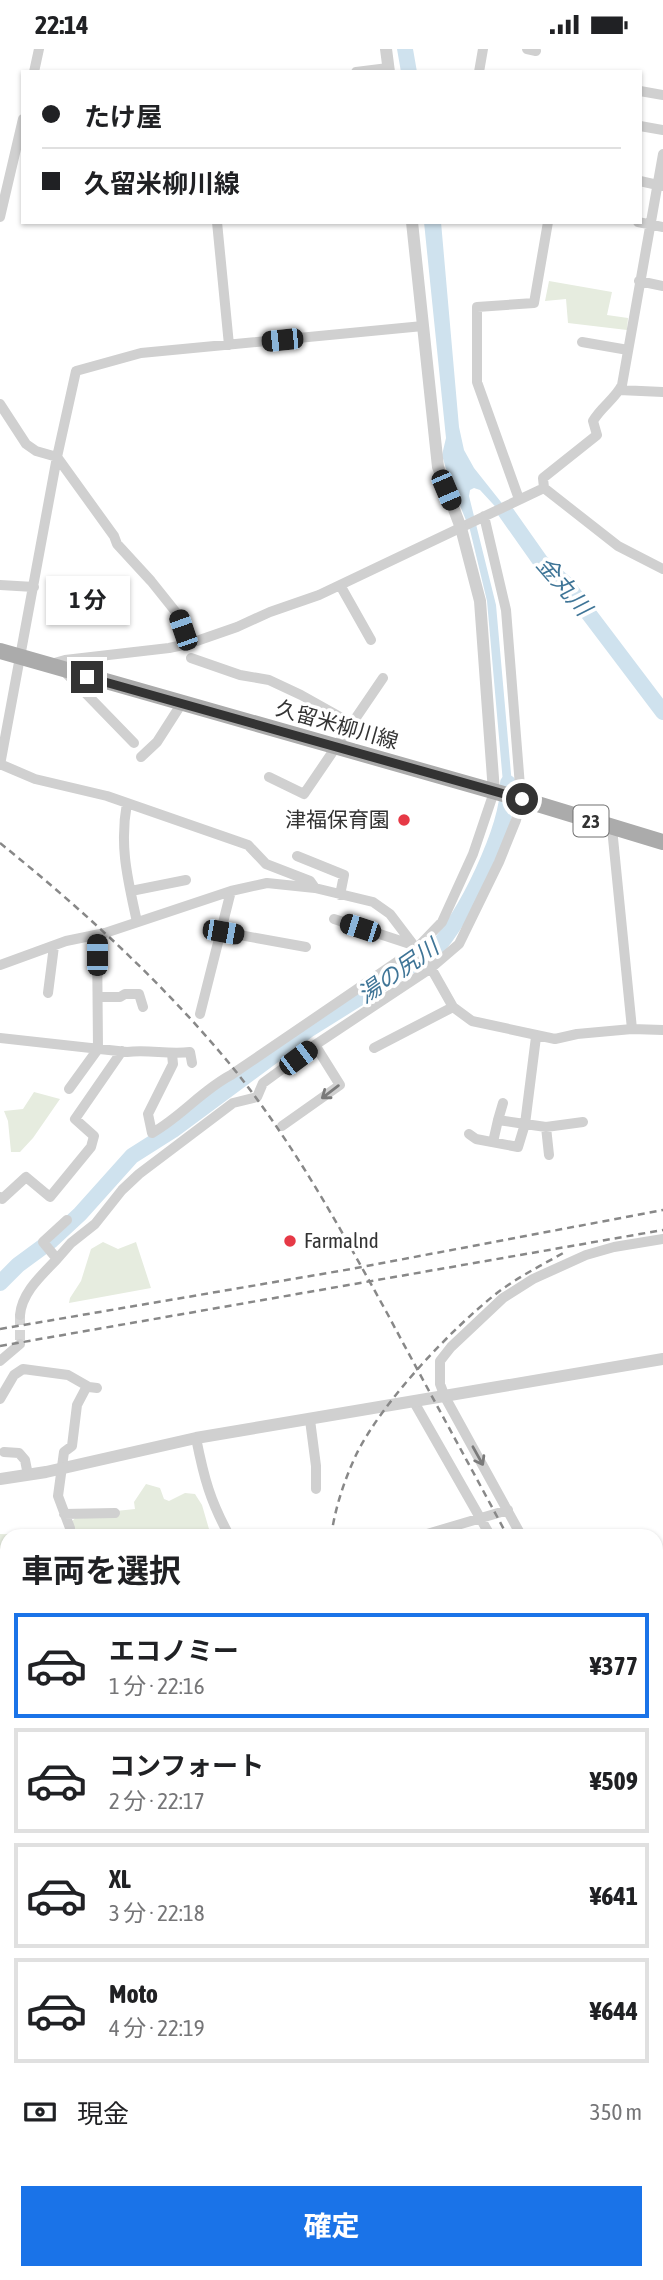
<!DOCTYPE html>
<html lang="ja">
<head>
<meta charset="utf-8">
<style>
  :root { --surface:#fff; --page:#f2f2f2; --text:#202124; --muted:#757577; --line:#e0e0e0; --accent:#1a73e8 }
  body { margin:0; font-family:"Asap Condensed","Noto Sans JP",sans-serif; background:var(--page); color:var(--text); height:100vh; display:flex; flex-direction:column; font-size:26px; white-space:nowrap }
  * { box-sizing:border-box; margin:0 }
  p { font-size:23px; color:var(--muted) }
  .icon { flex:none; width:38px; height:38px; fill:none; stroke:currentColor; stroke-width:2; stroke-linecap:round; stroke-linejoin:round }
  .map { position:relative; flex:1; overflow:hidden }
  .side { position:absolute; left:0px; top:1480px; width:663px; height:751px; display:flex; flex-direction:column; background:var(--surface); border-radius:21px 21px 0 0; box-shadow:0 2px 5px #0004 }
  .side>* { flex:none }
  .guide { position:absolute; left:21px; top:21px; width:621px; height:154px; border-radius:0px; box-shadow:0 2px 5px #0004; display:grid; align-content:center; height:154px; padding:0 21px; background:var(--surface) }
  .end { position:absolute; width:32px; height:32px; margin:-16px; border:9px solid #333; background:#fff; box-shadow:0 0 0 4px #fff }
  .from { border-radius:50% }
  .bubble { position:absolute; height:49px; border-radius:0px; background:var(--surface); box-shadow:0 2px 5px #0004; font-size:23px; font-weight:700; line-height:49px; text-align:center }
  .car { position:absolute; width:21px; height:42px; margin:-21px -10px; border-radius:9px; box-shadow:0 0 5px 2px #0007; background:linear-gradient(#222 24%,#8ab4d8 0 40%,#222 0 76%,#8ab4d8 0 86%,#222 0) }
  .guide b { display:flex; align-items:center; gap:24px; height:66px; font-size:26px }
  .guide b+b { border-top:2px solid var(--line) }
  .guide i { width:18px; height:18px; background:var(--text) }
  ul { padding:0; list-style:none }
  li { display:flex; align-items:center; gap:21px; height:105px; margin:0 14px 10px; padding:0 7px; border:4px solid var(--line); border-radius:0px }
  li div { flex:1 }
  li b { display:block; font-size:26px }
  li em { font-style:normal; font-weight:700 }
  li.current { border-color:var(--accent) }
  li>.icon { width:63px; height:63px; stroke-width:1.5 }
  h2 { padding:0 21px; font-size:32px; line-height:84px }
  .pay { display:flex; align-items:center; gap:18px; height:77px; padding:0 21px; font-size:26px }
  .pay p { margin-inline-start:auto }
  .primary-button { display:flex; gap:14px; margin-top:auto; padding:14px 21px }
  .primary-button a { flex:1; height:80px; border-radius:0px; background:var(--accent); color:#fff; font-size:28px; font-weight:700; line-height:80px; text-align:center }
  .status { display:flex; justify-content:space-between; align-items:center; height:49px; padding:0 35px; background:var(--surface); direction:ltr }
  .status svg { height:19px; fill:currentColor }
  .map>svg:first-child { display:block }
  .green { fill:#e6ecdf }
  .water { fill:#cfe2ee }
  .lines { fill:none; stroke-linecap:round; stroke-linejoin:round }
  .stream { stroke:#cfe2ee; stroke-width:2.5 }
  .river { stroke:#cfe2ee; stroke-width:16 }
  .minor-tunnel { stroke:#d6d6d6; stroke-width:10; stroke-dasharray:10 5; stroke-linecap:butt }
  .minor { stroke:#d0d0d0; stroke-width:10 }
  .tertiary { stroke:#d0d0d0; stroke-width:12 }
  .primary { stroke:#ababab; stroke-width:16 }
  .trunk { stroke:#a2a2a2; stroke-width:16 }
  .rail { stroke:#888; stroke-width:2.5; stroke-dasharray:7 5; stroke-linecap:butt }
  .oneway { stroke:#7a7a7a }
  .route { stroke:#333; stroke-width:9 }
  .poi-dot { fill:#e63946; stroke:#fff; stroke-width:2.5 }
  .labels { text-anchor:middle; stroke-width:7; stroke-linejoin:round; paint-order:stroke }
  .shield { fill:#fff; stroke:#707070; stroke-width:2 }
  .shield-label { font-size:19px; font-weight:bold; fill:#333 }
  .street-label { font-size:21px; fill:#333; stroke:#fff }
  .poi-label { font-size:21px; fill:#333; stroke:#fff; text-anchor:end }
  .water-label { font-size:23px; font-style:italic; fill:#3f7597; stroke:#fff }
</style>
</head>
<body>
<div class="status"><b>22:14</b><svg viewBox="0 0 49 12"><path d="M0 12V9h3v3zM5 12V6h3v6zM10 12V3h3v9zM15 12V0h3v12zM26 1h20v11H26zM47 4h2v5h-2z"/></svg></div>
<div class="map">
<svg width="663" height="2231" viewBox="0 0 663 2231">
  <rect width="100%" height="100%" fill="#fff"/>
  <path class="green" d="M549,232l63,11 -5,23 21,3 -1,12 -59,-7 -2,-24 -21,2z
    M34,1043l26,7 -27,39 -13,14h-9l-3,-31 -4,-10 19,-2z
    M103,1193l15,7 18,-7 15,46 -82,15 1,-5 11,-17 10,-32z
    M146,1435l14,4 4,11 5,2 16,-8 10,1 7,11 9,31 -154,1 21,-22 57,-6 -1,-7z
    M0,1485l56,2 -49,1v275l-7,3z
    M229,2224h63l-1,7h-63z"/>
  <path class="water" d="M397,0h16l4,23h-16z
    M424,173h17l18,205 5,23 10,18 46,58 -4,3 -36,-39 -6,-2 -4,2 -1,6 27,109 16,180 -9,-2 -16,-182 -17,-71 -21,-51 -7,-24 4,-17z"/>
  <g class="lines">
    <path class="stream" d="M0,1676l7,-3
      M0,2084h7
      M224,2231v-7"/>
    <path class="river" d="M505,462l36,51 26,23 96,127
      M0,1234l18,-18 34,-25 28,-26 52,-58 41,-26 135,-100 126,-79c30,-32 76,-124 74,-168
      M0,1567l7,10"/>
    <path class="minor-tunnel" d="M20,1266v29"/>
    <path class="minor" d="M527,0l9,2
      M34,23l5,-23
      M356,23l32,-4
      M479,23l4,-23
      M640,42l23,4
      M640,77l23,4
      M640,132l22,5
      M0,168l23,-98
      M217,173l12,123
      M638,173l25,5
      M639,232l24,5
      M582,293l46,8
      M619,341l44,2
      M0,355l26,40 10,7 21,6 57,79 3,8 34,37 28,35 9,28
      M544,439l-1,-10 54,-43 -4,-14c8,-14 22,-22 29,-36l41,-231
      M544,439l74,58 45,23
      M519,450l-42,-117v-75l57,-4 14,-81
      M0,536l34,2
      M340,536l31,55
      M191,609l49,17 29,5 32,15 50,28
      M51,615l14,-4 104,-12 19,-4 49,-17 33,-15 49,-17 225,-107
      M66,624l68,70
      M141,708l16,-15 25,-39
      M0,715l35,15 72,17 141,49 18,19 44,17 5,7
      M0,716l57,-308 19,-86 65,-18 282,-27
      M269,728l35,17 79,-116
      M127,754c-8,44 1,77 10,119
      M612,779l20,201
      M297,807l47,19 -4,20
      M131,842l55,-11
      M334,870l79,26
      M223,883l83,15
      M0,916l66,-24 39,-8 126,-42 36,-8 48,5 58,14 17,12 41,54 22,39 19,14 83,18 22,-5 55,-5 31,1
      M48,944l6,-47
      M98,948h22l5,-3h14l4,13
      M200,965l31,-123
      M536,988l-11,87 21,3 37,-5
      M0,989l127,14c22,-3 41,3 63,0l2,11
      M374,999l79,-41
      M172,1005l1,10 -25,50 4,19c29,-16 50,-43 79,-58l185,-126 26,-27 31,-68 21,-62
      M69,1040l29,-40 -1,-114
      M282,1077l58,-41 -25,-40
      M546,1078l3,28
      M469,1085l7,5 42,8 7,-23 -27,-4 5,-17
      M493,1093l5,-22
      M0,1148l2,2 24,-22 24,20 41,-50 3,-11 -19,-17 47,-68
      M57,1210l14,-16 24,-19 27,-34 17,-16 94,-71 24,-6 6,-14 52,-38 116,-77 28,-24 40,-82 17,-42 5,-21 -15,-189 -22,-94
      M20,1266c2,-23 22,-40 37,-56l-14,-17 24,-22
      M0,1312l20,-17
      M0,1350l14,-24 9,-6 45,6 21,12 8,1
      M414,1353l77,135
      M310,1371l6,46v23
      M196,1389c8,40 14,63 34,99
      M4,1403l15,1 6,7 3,15
      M64,1465l51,-1
      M70,1479l-12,-32 6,-44 8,-6 5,-41 10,-19
      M417,1488l91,-27
      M522,1488l-77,-140 -5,-13v-23l11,-14 52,-49 30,-19 53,-24 28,-8 49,-8
      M656,1612l7,-17
      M656,1700l7,-3
      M656,1741l7,12
      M0,1824l7,1
      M0,1869l7,-2
      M0,1894l7,-1
      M656,1898l7,-2
      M656,1923l7,-1
      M656,2222l3,9
      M18,2224v7
      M64,2224l1,7
      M308,2224l17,7
      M536,2224l1,7
      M172,2231v-7
      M299,2231v-7
      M361,2231l2,-7"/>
    <path class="tertiary" d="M386,0l3,23
      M412,173l26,245 23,61 19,73 14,191
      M0,1430l46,-7 150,-34 467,-79
      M656,2050l7,-1
      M0,2201l7,-2"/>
    <path class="primary" d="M0,602l521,148 142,43"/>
    <path class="trunk" d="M656,1831l7,1
      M656,1846l7,1
      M0,1968l7,-2
      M0,1984l7,-2"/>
    <path class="rail" d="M0,794c83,67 161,138 229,220 63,77 110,163 158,250 40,75 81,149 121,224
      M0,1280l351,-60 312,-59
      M0,1297l663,-116
      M331,1488c4,-29 13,-56 25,-82 26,-53 94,-125 141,-162 21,-16 45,-28 68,-41
      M656,1756l7,12
      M354,2224v7"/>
  </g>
  <defs><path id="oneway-shaft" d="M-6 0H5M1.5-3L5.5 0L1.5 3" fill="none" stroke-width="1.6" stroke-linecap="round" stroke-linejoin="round" transform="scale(1.75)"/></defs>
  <g class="oneway">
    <use href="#oneway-shaft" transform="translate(330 1043) rotate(143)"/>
    <use href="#oneway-shaft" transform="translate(478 1407) rotate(61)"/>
  </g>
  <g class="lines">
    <path class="route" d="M87,628l435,122"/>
  </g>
  <g class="poi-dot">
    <circle cx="404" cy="771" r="7"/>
    <circle cx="290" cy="1192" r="7"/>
  </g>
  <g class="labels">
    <rect class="shield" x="573.5" y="756.5" width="35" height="31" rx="5"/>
    <g class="shield-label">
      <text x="591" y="779">23</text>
    </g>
    <g class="street-label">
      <text transform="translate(337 676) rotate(16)" y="7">久留米柳川線</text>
    </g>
    <g class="poi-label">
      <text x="390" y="778">津福保育園</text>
      <text x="304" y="1199" text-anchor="start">Farmalnd</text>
    </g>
    <g class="water-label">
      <text transform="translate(564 537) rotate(49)" y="8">金丸川</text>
      <text transform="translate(398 922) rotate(-35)" y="8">湯の尻川</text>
    </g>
  </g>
</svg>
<i class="end from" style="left:522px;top:750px"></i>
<i class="end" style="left:87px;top:628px"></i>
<div class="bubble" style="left:46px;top:527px;width:84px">1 分</div>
<i class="car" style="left:282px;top:291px;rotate:264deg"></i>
<i class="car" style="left:446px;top:441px;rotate:157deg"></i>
<i class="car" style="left:183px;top:581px;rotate:341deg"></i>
<i class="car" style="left:360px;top:879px;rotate:288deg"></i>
<i class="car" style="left:223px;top:883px;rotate:100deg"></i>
<i class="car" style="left:97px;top:906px;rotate:0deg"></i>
<i class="car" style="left:298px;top:1009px;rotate:53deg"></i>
<div class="guide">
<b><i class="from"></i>たけ屋</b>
<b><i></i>久留米柳川線</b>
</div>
<section class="side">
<h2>車両を選択</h2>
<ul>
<li class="current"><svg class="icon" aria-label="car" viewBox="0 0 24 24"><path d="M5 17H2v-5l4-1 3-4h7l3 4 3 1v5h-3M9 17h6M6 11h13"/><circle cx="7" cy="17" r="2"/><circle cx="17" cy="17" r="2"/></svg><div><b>エコノミー</b><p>1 分 · 22:16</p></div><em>¥377</em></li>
<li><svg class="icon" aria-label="car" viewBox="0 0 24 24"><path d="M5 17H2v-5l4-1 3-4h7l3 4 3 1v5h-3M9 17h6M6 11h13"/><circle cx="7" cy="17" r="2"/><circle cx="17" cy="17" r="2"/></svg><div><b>コンフォート</b><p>2 分 · 22:17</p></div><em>¥509</em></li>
<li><svg class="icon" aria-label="car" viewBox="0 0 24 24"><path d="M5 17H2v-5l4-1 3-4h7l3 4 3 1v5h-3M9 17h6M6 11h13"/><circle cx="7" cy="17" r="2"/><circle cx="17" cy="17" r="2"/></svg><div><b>XL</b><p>3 分 · 22:18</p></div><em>¥641</em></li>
<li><svg class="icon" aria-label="car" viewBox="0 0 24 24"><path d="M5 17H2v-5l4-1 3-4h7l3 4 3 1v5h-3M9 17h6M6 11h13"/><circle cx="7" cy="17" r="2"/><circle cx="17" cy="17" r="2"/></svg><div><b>Moto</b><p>4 分 · 22:19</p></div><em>¥644</em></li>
</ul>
<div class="pay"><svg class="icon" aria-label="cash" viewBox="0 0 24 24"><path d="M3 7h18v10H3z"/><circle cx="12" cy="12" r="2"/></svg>現金<p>350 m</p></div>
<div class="primary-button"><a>確定</a></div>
</section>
</div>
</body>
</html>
